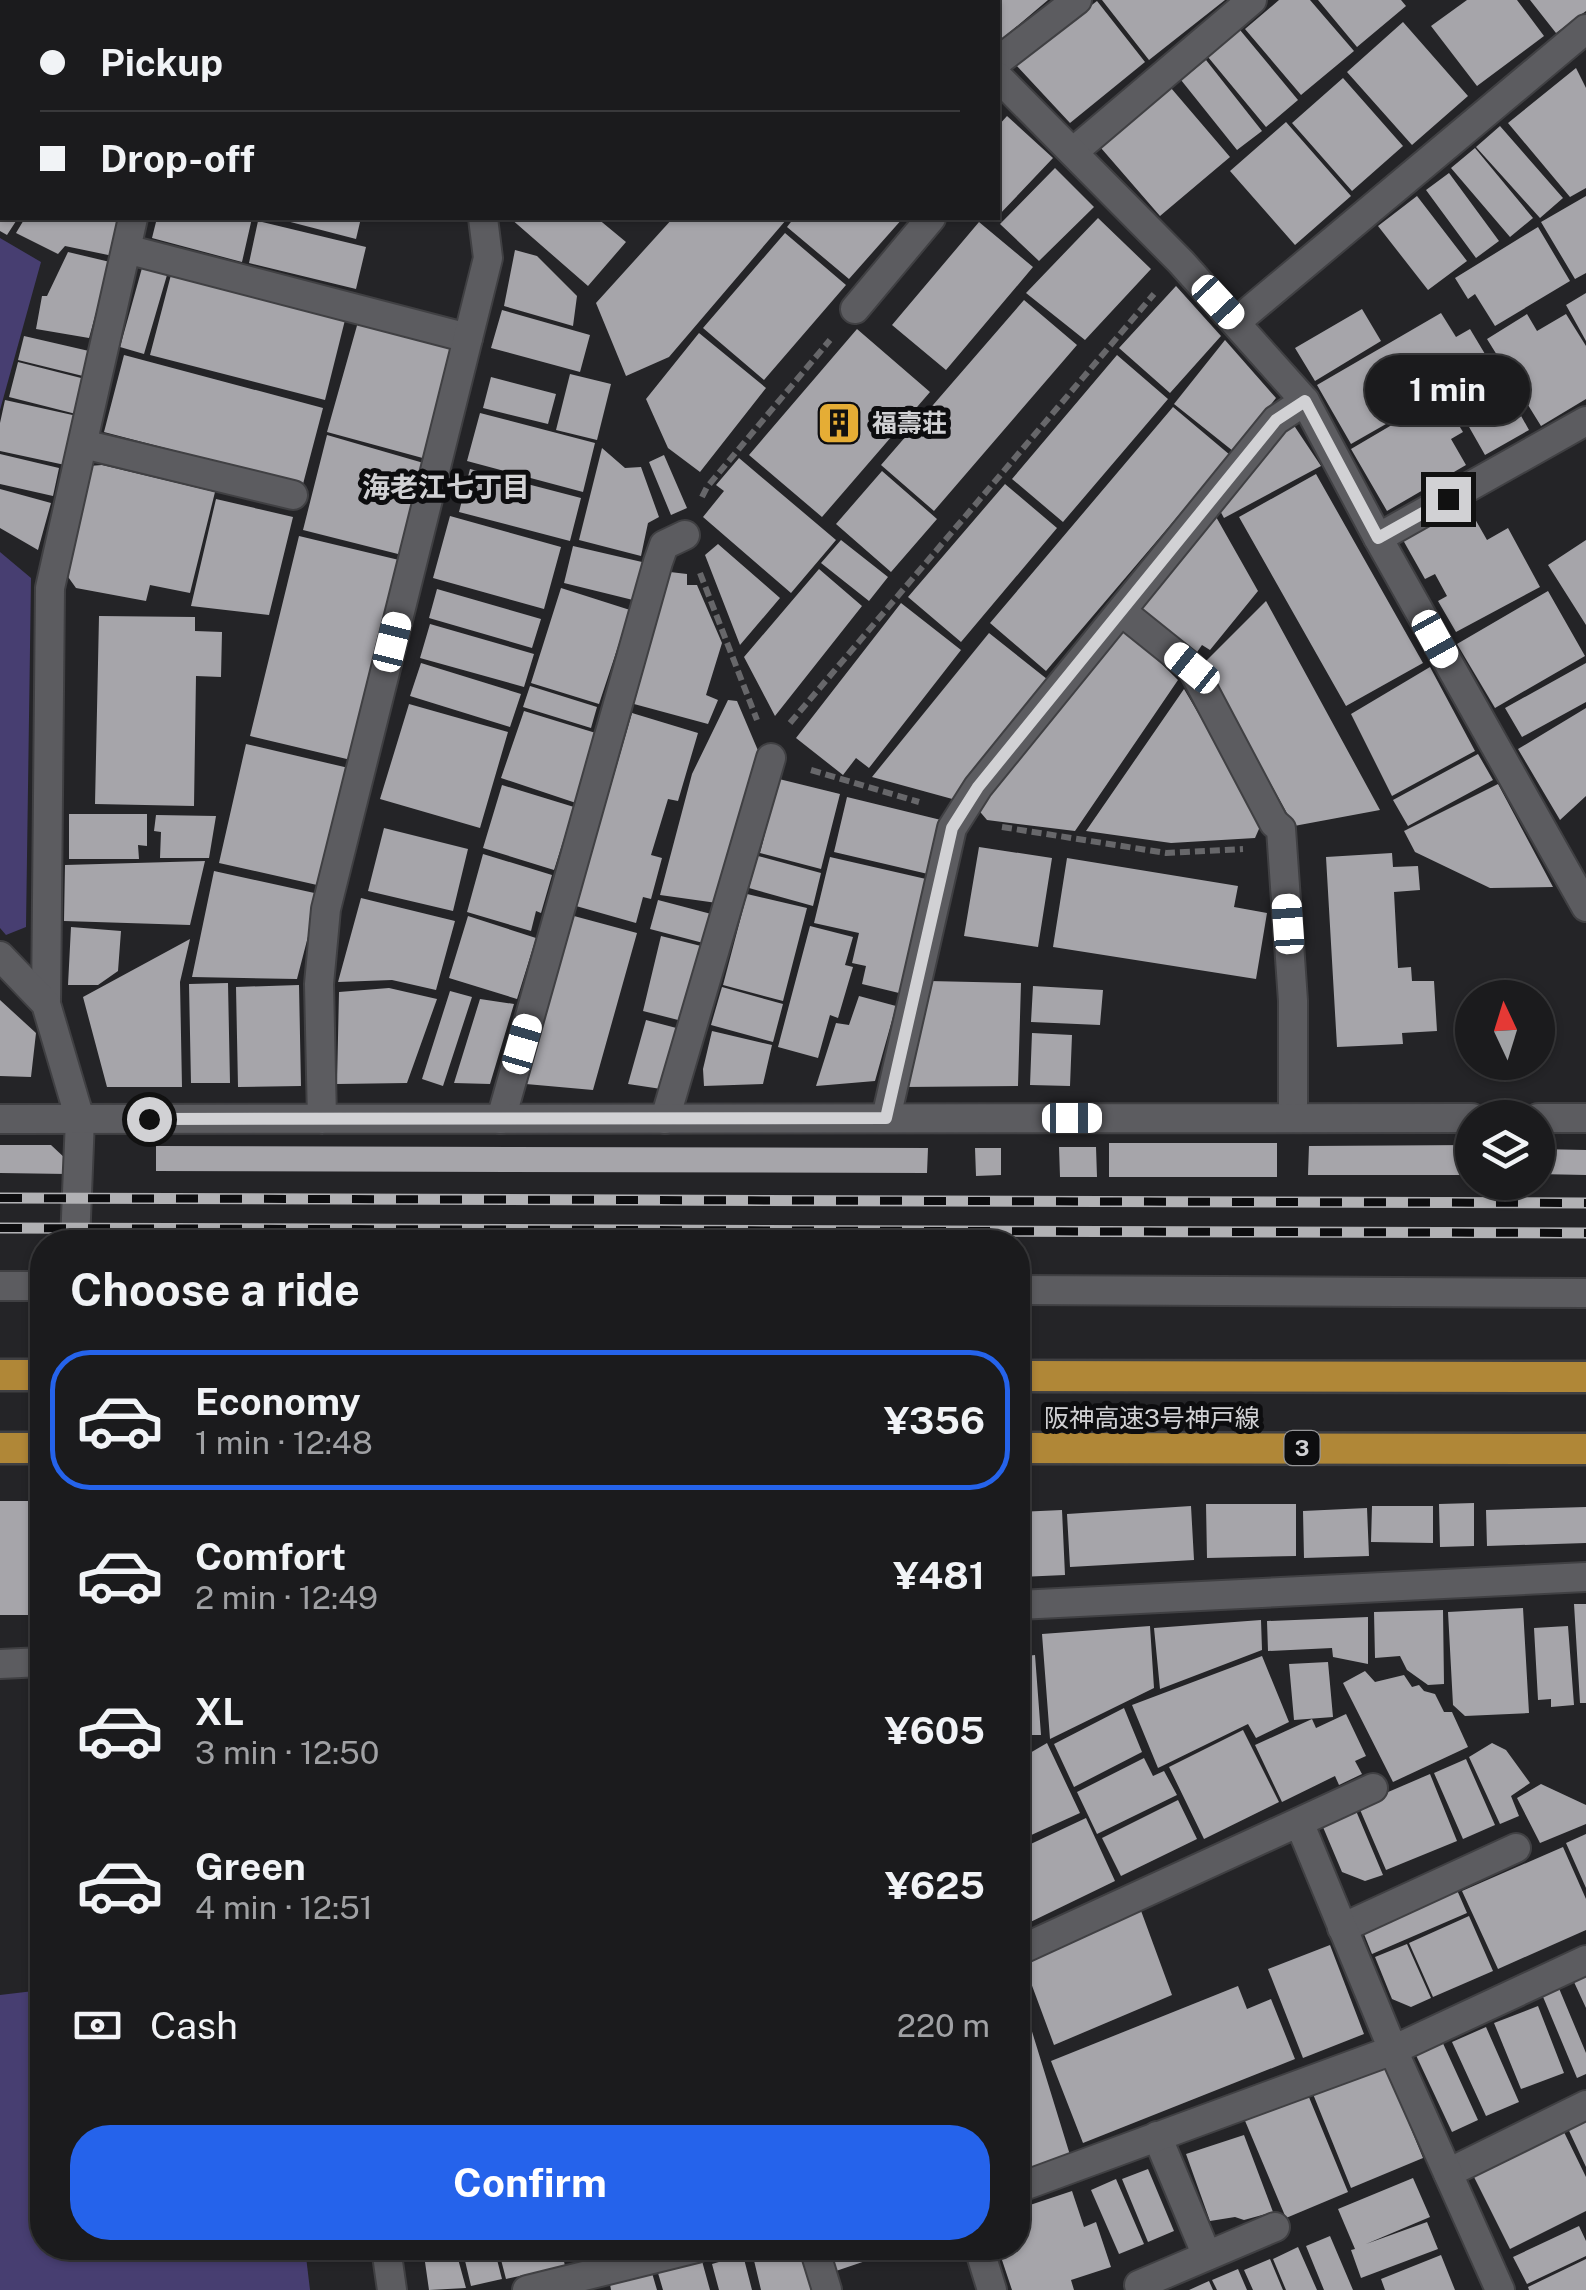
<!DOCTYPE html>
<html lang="en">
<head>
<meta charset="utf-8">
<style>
  :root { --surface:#1b1b1d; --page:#28282a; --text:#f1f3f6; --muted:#a0a1a4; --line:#39393b; --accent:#2563eb }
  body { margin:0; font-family:"Public Sans","Noto Sans JP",sans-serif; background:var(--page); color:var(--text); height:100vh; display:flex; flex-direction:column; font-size:38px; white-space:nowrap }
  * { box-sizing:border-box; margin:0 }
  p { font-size:32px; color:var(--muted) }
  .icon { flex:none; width:55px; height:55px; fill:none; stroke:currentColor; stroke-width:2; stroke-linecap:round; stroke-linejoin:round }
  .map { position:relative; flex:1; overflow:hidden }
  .side { position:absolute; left:30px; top:1230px; width:1000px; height:1030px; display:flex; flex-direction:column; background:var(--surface); border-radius:40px; box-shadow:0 2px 8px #0004,0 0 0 2px var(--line) }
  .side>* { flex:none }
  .hud { position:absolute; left:0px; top:0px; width:1000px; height:220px; box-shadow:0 2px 8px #0004,0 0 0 2px var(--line); display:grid; align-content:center; height:220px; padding:0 40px; background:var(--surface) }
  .needle { width:65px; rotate:356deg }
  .tools { position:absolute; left:1455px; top:980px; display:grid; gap:20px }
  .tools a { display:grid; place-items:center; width:100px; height:100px; border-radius:50%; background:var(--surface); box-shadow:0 2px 8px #0004,0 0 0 2px var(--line); font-size:50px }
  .end { position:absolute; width:45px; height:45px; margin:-22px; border:12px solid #d1d1d4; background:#111; box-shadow:0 0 0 5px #111 }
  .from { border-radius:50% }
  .bubble { position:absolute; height:70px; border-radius:35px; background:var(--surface); box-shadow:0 2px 8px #0004,0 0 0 2px var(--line); font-size:32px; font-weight:700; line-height:70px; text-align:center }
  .car { position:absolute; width:30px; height:60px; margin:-30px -15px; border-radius:12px; box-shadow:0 0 8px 2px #0007; background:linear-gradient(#fff 24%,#345 0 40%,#fff 0 76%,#345 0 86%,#fff 0) }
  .hud b { display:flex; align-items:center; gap:35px; height:95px; font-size:38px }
  .hud b+b { border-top:2px solid var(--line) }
  .hud i { width:25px; height:25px; background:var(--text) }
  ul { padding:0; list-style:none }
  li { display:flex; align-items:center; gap:30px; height:140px; margin:0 20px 15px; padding:0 20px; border:5px solid transparent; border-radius:40px }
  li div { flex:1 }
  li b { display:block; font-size:38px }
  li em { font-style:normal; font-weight:700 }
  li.active { border-color:var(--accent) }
  li>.icon { width:90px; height:90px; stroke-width:1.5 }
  h2 { padding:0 40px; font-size:45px; line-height:120px }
  .pay { display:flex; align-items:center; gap:25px; height:110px; padding:0 40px; font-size:38px }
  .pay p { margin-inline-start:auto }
  .cta { display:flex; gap:20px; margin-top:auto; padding:20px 40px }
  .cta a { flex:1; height:115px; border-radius:40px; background:var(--accent); color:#fff; font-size:40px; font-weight:700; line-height:115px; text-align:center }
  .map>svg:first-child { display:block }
  .green { fill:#473e71 }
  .building { fill:#a6a5aa }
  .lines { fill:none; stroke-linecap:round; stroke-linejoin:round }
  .service-casing { stroke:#404043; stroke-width:32 }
  .minor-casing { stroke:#404043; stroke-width:32 }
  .motorway-casing { stroke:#404043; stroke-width:35 }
  .path { stroke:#67676a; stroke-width:6; stroke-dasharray:10 5; stroke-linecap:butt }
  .service { stroke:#5c5c60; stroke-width:28 }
  .minor { stroke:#5c5c60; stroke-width:28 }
  .motorway { stroke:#b08737; stroke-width:30 }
  .rail-casing { stroke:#b1b1b4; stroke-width:11 }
  .rail { stroke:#0d0d0f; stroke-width:8; stroke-dasharray:22; stroke-linecap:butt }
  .route { stroke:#d1d1d4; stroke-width:12 }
  .labels { text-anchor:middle; stroke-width:10; stroke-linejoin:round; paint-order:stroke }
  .shield { fill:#0d0d0f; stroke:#969699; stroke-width:2.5 }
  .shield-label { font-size:22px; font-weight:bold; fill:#d1d1d4 }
  .poi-label { font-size:25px; font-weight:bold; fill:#d1d1d4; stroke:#0d0d0f; text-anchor:start }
  .street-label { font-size:25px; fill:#d1d1d4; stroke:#0d0d0f }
  .neighbourhood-label { font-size:28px; font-weight:bold; fill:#d1d1d4; stroke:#0d0d0f }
</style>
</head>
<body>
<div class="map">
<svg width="1586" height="2290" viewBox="0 0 1586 2290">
  <rect width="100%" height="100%" fill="#242427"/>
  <path class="green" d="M0,238l41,24 -41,148z
    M0,552l31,26 -5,349 -20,8 -6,-7z
    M42,1990v258h263l5,42h-310v-295z"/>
  <path class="building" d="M998,0h50l-50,42z
    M1102,0h123l-76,60z
    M1279,0h31l44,51 -53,44 -56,-66z
    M1318,0h83l5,6 -49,41z
    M1467,0h50l27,36 -67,50 -46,-60z
    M1530,0h56v11l-30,22z
    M1097,1l48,61 -75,61 -55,-59z
    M1403,22l65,74 -56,49 -65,-73z
    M1240,30l58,70 -32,27 -58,-70z
    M1206,60l56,71 -25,19 -56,-70z
    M1576,68l10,20v100l-16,9 -62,-74z
    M1343,78l60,68 -51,45 -60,-68z
    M1171,88l59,69 -70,59 -59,-68z
    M1007,116l46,42 -55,58v-90z
    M1286,122l65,74 -56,49 -65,-74z
    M1500,126l63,72 -23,20 -64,-71z
    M1475,148l58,70 -23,19 -59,-69z
    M1055,168l39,39 -55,54 -39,-37z
    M1449,173l50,68 -23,17 -50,-68z
    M1417,196l50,65 -39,29 -50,-64z
    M1586,196v77l-11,6 -34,-57z
    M0,218h18l-11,17 -7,-4z
    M25,218h99l-11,38 -48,-10 -7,8 -42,-21z
    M157,218h95l-10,44 -90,-24z
    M275,218h86l-5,21z
    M510,218h87l29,24 -38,44z
    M673,218l113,2 -117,137 -43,19 -30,-73z
    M794,218h109l-54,61 -62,-52z
    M1098,218l53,51 -66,71 -59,-47z
    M258,221l108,26 -10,42 -107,-26z
    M979,222l54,45 -87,103 -54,-45z
    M1538,227l32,54 -75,45 -20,-32 -7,5 -13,-21z
    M785,233l61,52 -82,95 -61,-52z
    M515,250l22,6 40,40 -4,30 -69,-20z
    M68,252l42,10 -21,76 -53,-9 6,-33h5z
    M142,268l25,7 -23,79 -24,-7z
    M172,271l174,45 -21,84 -175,-45z
    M1176,286l45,50 -51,57 -51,-45z
    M1586,293v48l-20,-36z
    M1024,300l53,45 -143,166 -53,-46z
    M1362,309l19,32 -66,40 -20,-33z
    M502,310l88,25 -10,37 -89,-24z
    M1441,313l15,24 14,-8 21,35 -140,80 -34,-59z
    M1527,314l10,17 29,-17 20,32v53l-45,27 -54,-87z
    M358,322l103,29 -31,109 -103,-28z
    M857,329l73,63 -108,125 -73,-62z
    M699,333l67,55 -66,84 -32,-24 -22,-49z
    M24,336l65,15 -6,25 -65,-16z
    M1225,340l51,58 -43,53 -59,-47z
    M124,355l199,53 -20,76 -199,-52z
    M1117,355l51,44 -105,123 -51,-43z
    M18,362l67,17 -9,35 -67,-17z
    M1496,371l33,59 -44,25 -33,-58z
    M570,374l41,10 -14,56 -41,-10z
    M491,377l65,17 -8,30 -65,-16z
    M1441,396l22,36 -12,7 15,26 -79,46 -36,-62z
    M5,400l72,16 -12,49 -65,-14v-28z
    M1173,407l57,48 -184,216 -56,-48z
    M480,413l115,30 -12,49 -116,-31z
    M1280,424l15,3 26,39 -97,52 -6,-11z
    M327,435l100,29 -25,91 -99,-25z
    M602,448l23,20 16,-1 18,50 -11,6 -7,33 -62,-16z
    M0,454l59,14 -6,28 -53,-12z
    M664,455l23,53 -16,7 -22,-53z
    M739,458l97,82 -45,53 -88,-76 21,-26 -8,-6z
    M102,465l113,27 -25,101 -40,-8 -4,16 -70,-13 -10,-14 23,-108z
    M470,469l111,29 -11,43 -111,-29z
    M882,471l55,48 -46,53 -55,-48z
    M1316,474l107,189 -77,43 -107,-189z
    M1005,484l52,44 -96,114 -53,-45z
    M0,489l51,14 -13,47 -38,-22z
    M216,499l77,18 -24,98 -78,-9z
    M1467,505l20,35 21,-12 32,59 -84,45 -18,-31 9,-5 -12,-22 -10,5 -22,-39z
    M1215,515l43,76 -48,59 -8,-5 -7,10 -57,-45z
    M450,516l111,31 -17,62 -111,-31z
    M299,536l100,24 -48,200 -101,-24z
    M841,540l47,37 -19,24 -48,-38z
    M1586,540v85l-38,-60z
    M718,544l62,54 -40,47 -35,-90z
    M573,546l69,16 -9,38 -69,-17z
    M819,569l43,37 -87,110 -31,-59z
    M670,572l17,2v11h10l25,58 -16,52 12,5 -10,24 -74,-20z
    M561,588l69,22 -31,94 -68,-21z
    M437,589l104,30 -9,29 -103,-30z
    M1548,591l37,65 -90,52 -38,-64z
    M1266,601l114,209 -86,16 -90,-163z
    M901,603l60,47 -92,118 -13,-10 -13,17 -47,-37z
    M99,616l96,1v14l27,1 -1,45 -25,-1 -2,130 -99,-2z
    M430,624l104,30 -10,33 -104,-29z
    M1124,627l54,53 -103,151 -88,-11 -11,-13z
    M989,633l63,50 -96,117 -84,-23z
    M421,663l100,31 -11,33 -100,-31z
    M1586,663v39l-64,35 -17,-29z
    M1430,667l45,84 -83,45 -41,-82z
    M530,686l67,21 -6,21 -68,-21z
    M1184,689l78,133 -7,16 -84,5 -85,-12z
    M728,700l9,1 25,59 -45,143 -57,-8 32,-121z
    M409,704l99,28 -28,96 -100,-29z
    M1586,708v88l-26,24 -42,-71z
    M524,711l75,23 -23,69 -75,-25z
    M632,713l66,20 -20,68 -10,-2 -17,56 11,3 -11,41 -8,-2 -7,26 -60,-17z
    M246,744l107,25 -27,118 -107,-24z
    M1478,754l15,26 -85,46 -15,-26z
    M779,779l61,15 -19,75 -61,-16z
    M1498,784l55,103 -63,1 -75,-36 -11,-21z
    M502,785l72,22 -20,63 -71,-22z
    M847,797l94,23 -13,54 -94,-22z
    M69,814h78v32l-9,-1 1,14h-70z
    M156,815l60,1 -7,42h-49l1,-26 -7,-1z
    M384,828l84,21 -15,62 -85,-20z
    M979,847l73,11 -14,89 -74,-11z
    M1392,853l1,14 25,-1 2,24 -26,2 4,76 13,-1 1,14h22l3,50 -35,2 1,11 -66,3 -11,-190z
    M483,854l69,21 -11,38 -5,-2 -5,20 -64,-19z
    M758,856l63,17 -8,33 -64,-18z
    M830,857l96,22 -27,114 -37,-9 4,-18 -14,-3 7,-30 -45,-10z
    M1067,858l171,28 -4,21 33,6 -11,66 -203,-32z
    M205,861l-15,64 -126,-4 1,-56z
    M214,871l105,23 -22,85 -105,-2z
    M747,894l60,14 -24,93 -60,-16z
    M361,898l94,23 -19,69 -44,-10 -54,2z
    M658,900l57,15 -8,29 -57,-15z
    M468,916l68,22 -19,61 -68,-21z
    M574,916l63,17 -44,157 -67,-6z
    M810,926l43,11 -8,28 8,2 -15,51 -8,-3 -12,43 -40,-11z
    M71,927l50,4 -3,40 -20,14h-30z
    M661,936l44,11 -19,75 -43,-11z
    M190,939l-10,43 2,105h-75l-24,-90z
    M929,981l92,2 -3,103 -114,1z
    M228,983l2,100h-39l-2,-99z
    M299,985l2,101 -63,1 -2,-100z
    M1033,986l70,4 -3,35 -69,-3z
    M722,987l61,17 -10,38 -62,-17z
    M389,988l48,11 -30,84 -70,1 2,-92z
    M450,991l22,6 -29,89 -21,-7z
    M859,996l37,10 -21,75 -59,5 20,-63 13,2z
    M480,999l34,5 -24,80 -36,-1z
    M0,1000l36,33 -5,44 -31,-1z
    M646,1020l38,10 -16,60 -40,-6z
    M712,1031l60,14 -9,39 -59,2 -1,-17z
    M1032,1033l40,2 -2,51 -40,-1z
    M1109,1143h168v34h-168z
    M0,1145h51l16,15 1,14 -68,-1z
    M1471,1145v30h-163l1,-29z
    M156,1146l772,2 -1,25 -771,-2z
    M1059,1147h37l1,30h-37z
    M975,1148h26v27l-25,1z
    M1538,1149l48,1v25l-48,-1z
    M0,1501h42v114h-42z
    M1474,1503v43l-34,1 -1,-43z
    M1206,1504h90v52l-89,2z
    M1191,1506l3,54 -124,7 -3,-53z
    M1372,1506h61v37l-62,-1z
    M1586,1507v36l-99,3 -1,-36z
    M1367,1508l2,48 -65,2 -1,-47z
    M1062,1510l3,65 -45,2 -2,-65z
    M1574,1604h12v99h-6z
    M1523,1608l6,105 -64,3 -12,-11 -5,-93z
    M1443,1610l1,74 -16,1 -21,-15 -7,-14 -25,2 -1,-46z
    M1368,1617v47l-35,-7 -1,-9 -64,3 -1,-30z
    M1261,1620l1,30 -102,39 -6,-61z
    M1150,1626l4,62 -104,51 -8,-105z
    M1568,1626l6,79 -23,2v-8l-13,1 -4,-72z
    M1035,1655l6,80h-23v-78z
    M1262,1656l27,66 -33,16 -8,-14 -90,44 -26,-63z
    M1328,1662l5,55 -39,3 -5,-56z
    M1365,1671l10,11 29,-7 8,12 7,-2 5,6 11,3 9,18h8l16,35 -75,35 -50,-99z
    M1124,1708l18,44 -68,35 -20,-43z
    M1346,1714l20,42 -11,5 7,13 -23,11 -4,-9 -53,26 -27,-57 57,-26 4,9z
    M1243,1730l36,72 -75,37 -35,-72z
    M1047,1743l33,70 -62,28v-81z
    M1492,1743l14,7 24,33 -19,13 8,20 -19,8 -31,-67z
    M1144,1758l9,18 11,-5 13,24 -80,39 -20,-42z
    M1466,1759l29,66 -32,14 -29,-66z
    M1430,1774l27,67 -71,29 -28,-65z
    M1541,1784l45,21v19l-46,19 -23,-45z
    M1178,1800l19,39 -76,37 -19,-38z
    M1354,1806l29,69 -18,6 -23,-9 -22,-52z
    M1086,1818l29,63 -97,47v-78z
    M1586,1834v54l-20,-45z
    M1563,1847l23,52v31l-88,39 -36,-78z
    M1457,1890l10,23 -95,41 -10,-25z
    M1140,1908l32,87 -118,50 -30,-81z
    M1469,1916l24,55 -60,26 -24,-54z
    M1407,1944l24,54 -20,9 -19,-8 -17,-42z
    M1330,1945l34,89 -61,24 -35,-89z
    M1586,1977v31l-12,-26z
    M1018,1986l52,169 -52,16z
    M1238,1986l9,23 24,-10 24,60 -212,84 -32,-82z
    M1558,1986l28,67v21l-9,4 -36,-86z
    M1538,2006l26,67 -43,16 -27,-66z
    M1486,2027l33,75 -33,14 -34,-74z
    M1441,2039l37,81 -26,12 -38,-81z
    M1383,2060l40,98 -72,30 -40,-99z
    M1306,2090l42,102 -62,26 -43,-102z
    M1586,2110v57l-22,-47z
    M1561,2126l25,51v34l-76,38 -39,-78z
    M1244,2135l29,77 -29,8 -9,-3 -25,4 -24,-67z
    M1148,2169l26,62 -26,11 -26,-63z
    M1413,2178l17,39 -64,27 61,-22 11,27 -77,29 -10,-28 4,-1 -17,-40z
    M1116,2179l28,65 -25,10 -28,-64z
    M1072,2191l12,36 12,-5 15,45 -40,13 3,10h-62l-14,-42h20v-39z
    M1579,2226l7,15v15l-59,28 -14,-27z
    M1330,2236l23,54h-29l-18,-44z
    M1298,2247l19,43h-31l-13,-31z
    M423,2248h32l11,40 -37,2z
    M462,2248h32l8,31 -31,7z
    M498,2248h63l4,18 -59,13z
    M574,2248h25l3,9 -24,5z
    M770,2248l31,1 10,41h-50l-9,-38z
    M825,2248h79l-71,24z
    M743,2255l9,35h-33l-7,-26z
    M1441,2255l14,35h-70l-4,-11z
    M1270,2259l13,31h-30l-9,-20z
    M1586,2259v31h-57l-1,-3z
    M702,2261l8,29h-47l-5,-17z
    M1238,2269l9,21h-30l-5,-10z
    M652,2273l5,17h-46l-1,-6z
    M1209,2281l4,9h-24z"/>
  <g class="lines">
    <g class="service-casing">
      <path id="service" d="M155,2l2,-2
        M326,2l2,-2
        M0,33l2,1
        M998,61l79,-61
        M0,121l2,1
        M1073,152l179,-152
        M126,249l342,89
        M855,309l76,-91
        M83,444l210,51
        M1378,538l208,-117
        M1121,611l71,57 82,155 7,6 12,172v117
        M46,1004l4,-416 83,-370
        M886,1118l66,-290 26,-41 298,-367 29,-19
        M501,1119l157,-557 6,-17 21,-10
        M665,1119l106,-361
        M75,1242l5,-123
        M1342,1928l174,-80
        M1157,2136l50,120
        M1448,2173l138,-68
        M814,2248l13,42
        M1139,2285l136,-58
        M527,2290l170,-42"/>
    </g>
    <g class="minor-casing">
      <path id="minor" d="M921,0l3,2
        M654,2l2,-2
        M998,77l183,185 124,139 73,137 208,369
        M1236,322l350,-293
        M0,956l46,48 34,115
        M1538,1118h48
        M0,1119l1472,-1
        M322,1119l-3,-135 7,-75 162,-651 -5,-40
        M0,1286h42
        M1018,1290l568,3
        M1018,1605l568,-28
        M0,1664l42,-2
        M1299,1822l94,228 107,240
        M1018,1951l355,-163
        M1018,2188l375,-138 193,-90
        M386,2248l6,42
        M979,2248l13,42"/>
    </g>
    <g class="motorway-casing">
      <path id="motorway" d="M0,1375h42
        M1018,1376l568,1
        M0,1448h42
        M1018,1448l568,1"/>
    </g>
    <path class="path" d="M702,497l5,-10 123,-147
      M700,573l57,147
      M790,723l364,-429
      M811,770l108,32
      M1002,827l164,26 77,-4"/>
    <use href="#service" class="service"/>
    <use href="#minor" class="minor"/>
    <use href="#motorway" class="motorway"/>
    <g class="rail-casing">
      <path id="rail" d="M0,1198l1586,5
        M0,1228l1586,5"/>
    </g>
    <use href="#rail" class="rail"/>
  </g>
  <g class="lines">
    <path class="route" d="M149,1119l737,-1 66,-290 26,-41 298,-367 29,-19 73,137 70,-39"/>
  </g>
  <defs>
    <g id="building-square" transform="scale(2.25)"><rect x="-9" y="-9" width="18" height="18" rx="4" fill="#e5ad35" stroke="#0d0d0f"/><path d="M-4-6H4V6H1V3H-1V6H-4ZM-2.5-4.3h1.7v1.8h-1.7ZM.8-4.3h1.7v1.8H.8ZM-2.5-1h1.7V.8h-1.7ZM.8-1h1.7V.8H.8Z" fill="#111"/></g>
  </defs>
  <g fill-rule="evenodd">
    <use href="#building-square" x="839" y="423"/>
  </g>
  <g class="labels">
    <rect class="shield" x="1284.5" y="1431" width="35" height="34" rx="8"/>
    <g class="shield-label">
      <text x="1302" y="1456">3</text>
    </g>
    <g class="poi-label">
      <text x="872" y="432">福壽荘</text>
    </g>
    <g class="street-label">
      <text x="1152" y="1427">阪神高速3号神戸線</text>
    </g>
    <g class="neighbourhood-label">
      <text x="446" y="497">海老江七丁目</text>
    </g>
  </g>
</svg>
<div class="tools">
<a><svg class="needle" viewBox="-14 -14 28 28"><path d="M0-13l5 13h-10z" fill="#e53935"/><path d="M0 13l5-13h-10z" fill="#a0a1a4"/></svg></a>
<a><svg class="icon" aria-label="layers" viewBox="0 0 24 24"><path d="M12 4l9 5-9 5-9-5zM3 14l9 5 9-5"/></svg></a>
</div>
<i class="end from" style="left:149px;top:1119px"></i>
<i class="end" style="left:1448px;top:499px"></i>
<div class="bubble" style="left:1365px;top:355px;width:165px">1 min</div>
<i class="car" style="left:1218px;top:302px;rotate:137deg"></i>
<i class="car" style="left:1435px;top:639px;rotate:151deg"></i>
<i class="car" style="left:392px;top:642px;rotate:14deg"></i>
<i class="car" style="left:1192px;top:668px;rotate:309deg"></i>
<i class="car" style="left:1288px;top:924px;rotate:356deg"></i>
<i class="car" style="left:522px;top:1044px;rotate:16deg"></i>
<i class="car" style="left:1072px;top:1118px;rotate:90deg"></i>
<div class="hud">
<b><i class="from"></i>Pickup</b>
<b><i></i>Drop-off</b>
</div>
<section class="side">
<h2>Choose a ride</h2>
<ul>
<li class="active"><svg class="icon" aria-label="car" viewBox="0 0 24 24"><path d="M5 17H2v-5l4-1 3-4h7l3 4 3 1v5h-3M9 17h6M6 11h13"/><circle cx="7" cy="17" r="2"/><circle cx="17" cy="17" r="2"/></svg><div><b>Economy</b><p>1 min · 12:48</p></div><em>¥356</em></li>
<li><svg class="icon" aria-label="car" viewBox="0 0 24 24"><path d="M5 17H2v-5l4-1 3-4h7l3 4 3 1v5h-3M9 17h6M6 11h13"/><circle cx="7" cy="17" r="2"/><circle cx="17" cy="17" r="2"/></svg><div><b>Comfort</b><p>2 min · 12:49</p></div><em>¥481</em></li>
<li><svg class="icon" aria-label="car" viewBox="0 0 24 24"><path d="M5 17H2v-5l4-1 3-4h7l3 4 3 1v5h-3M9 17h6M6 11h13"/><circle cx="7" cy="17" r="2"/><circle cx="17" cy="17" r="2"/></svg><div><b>XL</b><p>3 min · 12:50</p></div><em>¥605</em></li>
<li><svg class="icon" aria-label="car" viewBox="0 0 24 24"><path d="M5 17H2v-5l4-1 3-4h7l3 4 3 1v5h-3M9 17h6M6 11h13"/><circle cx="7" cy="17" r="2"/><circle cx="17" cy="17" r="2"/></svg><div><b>Green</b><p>4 min · 12:51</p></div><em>¥625</em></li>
</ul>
<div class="pay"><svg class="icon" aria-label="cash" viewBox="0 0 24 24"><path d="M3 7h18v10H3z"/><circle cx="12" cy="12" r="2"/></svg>Cash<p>220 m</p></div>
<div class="cta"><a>Confirm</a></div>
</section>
</div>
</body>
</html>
